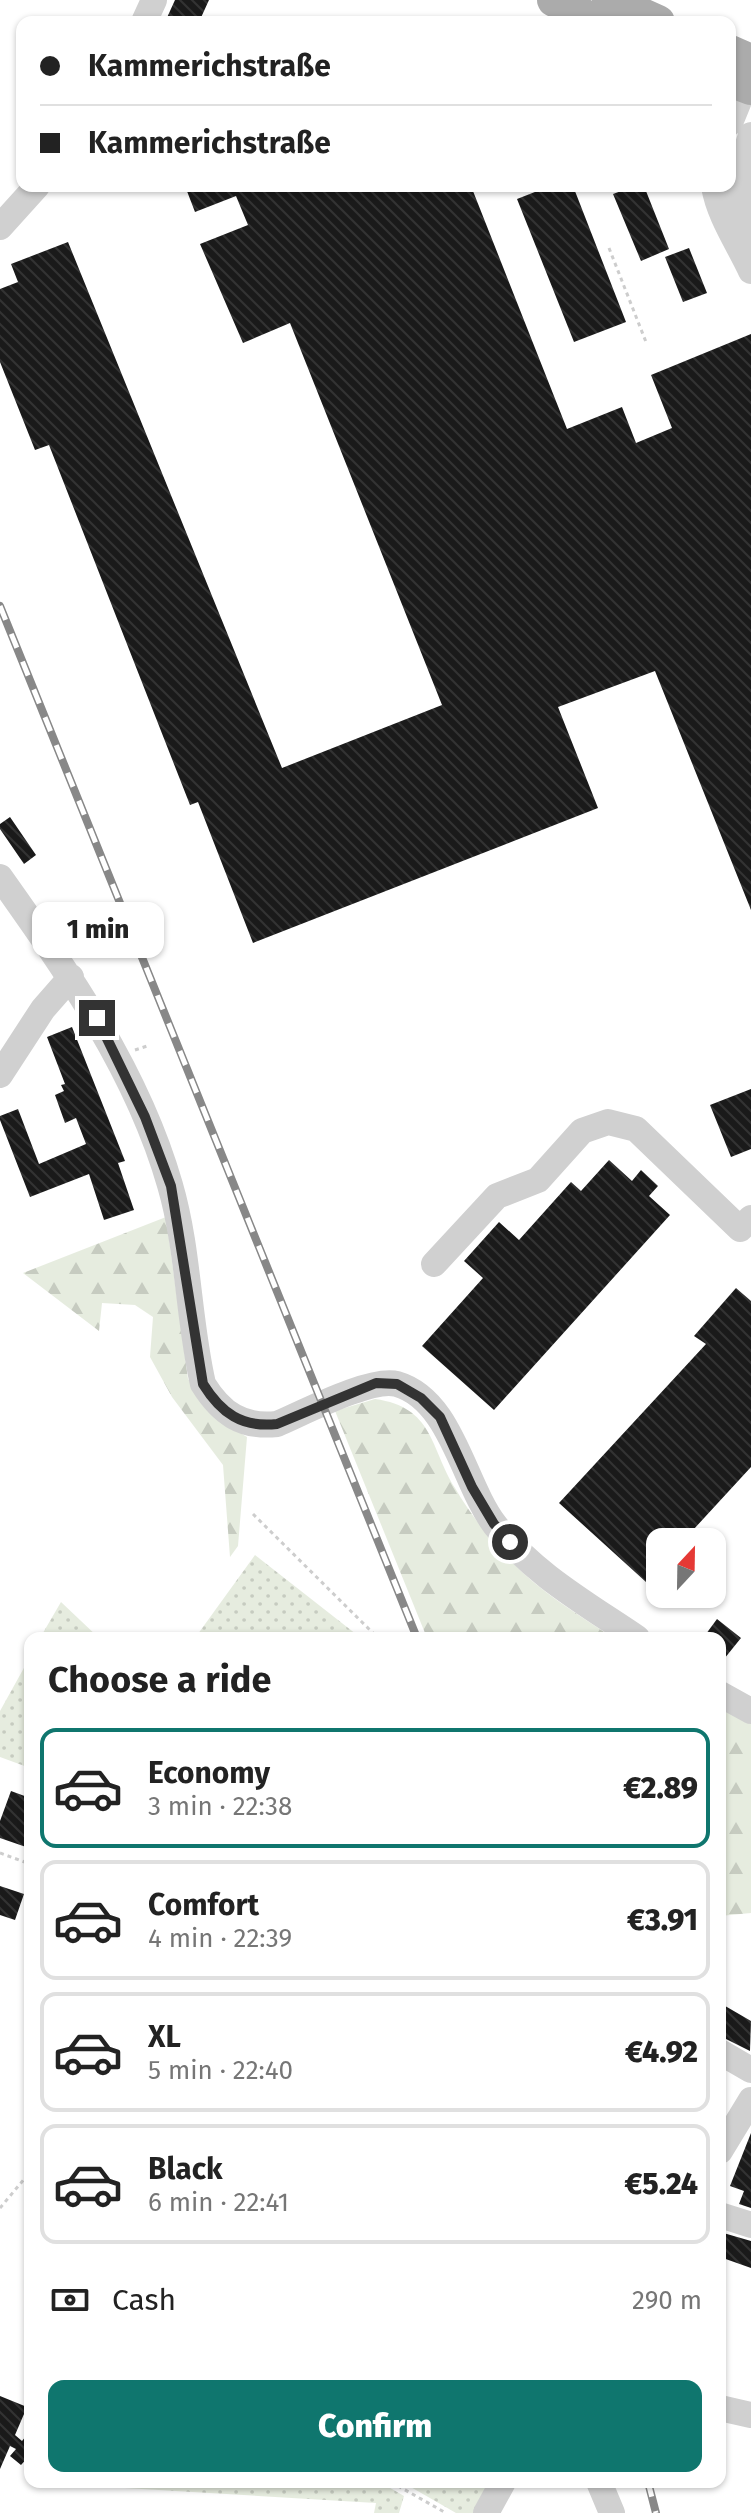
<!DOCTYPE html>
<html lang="en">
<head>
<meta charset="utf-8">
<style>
  :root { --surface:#fff; --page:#f6f6f6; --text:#222; --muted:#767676; --line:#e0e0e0; --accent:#0f766e }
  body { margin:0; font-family:"Fira Sans",sans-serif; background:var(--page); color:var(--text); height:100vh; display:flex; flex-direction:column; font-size:30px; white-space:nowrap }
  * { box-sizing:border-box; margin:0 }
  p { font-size:26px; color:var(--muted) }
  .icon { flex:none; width:44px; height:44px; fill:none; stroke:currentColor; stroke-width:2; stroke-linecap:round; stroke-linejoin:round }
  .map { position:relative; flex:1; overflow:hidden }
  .drawer { position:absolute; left:24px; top:1632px; width:702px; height:856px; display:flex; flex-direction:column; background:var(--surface); border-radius:16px; box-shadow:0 2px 6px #0004 }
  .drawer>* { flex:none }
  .top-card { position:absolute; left:16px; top:16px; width:720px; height:176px; border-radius:16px; box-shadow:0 2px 6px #0004; display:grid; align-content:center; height:176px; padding:0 24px; background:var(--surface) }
  .needle { width:52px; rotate:22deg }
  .tools { position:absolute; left:646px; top:1528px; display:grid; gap:16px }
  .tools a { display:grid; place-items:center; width:80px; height:80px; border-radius:16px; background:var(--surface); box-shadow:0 2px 6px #0004; font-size:40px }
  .end { position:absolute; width:36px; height:36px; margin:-18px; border:10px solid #333; background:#fff; box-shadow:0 0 0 4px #fff }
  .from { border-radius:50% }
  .bubble { position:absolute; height:56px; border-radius:16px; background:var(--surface); box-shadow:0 2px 6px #0004; font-size:26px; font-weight:800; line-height:56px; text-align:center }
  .top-card b { display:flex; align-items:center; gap:28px; height:76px; font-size:30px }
  .top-card b+b { border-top:2px solid var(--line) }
  .top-card i { width:20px; height:20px; background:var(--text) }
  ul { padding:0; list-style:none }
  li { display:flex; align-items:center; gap:24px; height:120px; margin:0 16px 12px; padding:0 8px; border:4px solid var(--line); border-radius:16px }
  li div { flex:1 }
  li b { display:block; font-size:30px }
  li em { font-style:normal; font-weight:800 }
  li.active { border-color:var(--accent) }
  li>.icon { width:72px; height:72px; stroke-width:1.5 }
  h2 { padding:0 24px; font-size:36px; line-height:96px }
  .pay { display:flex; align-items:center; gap:20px; height:88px; padding:0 24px; font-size:30px }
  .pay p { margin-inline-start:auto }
  .cta { display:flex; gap:16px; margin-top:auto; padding:16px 24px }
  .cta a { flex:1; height:92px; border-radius:16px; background:var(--accent); color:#fff; font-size:32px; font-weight:800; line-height:92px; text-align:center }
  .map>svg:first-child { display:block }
  .grass { fill:url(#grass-dots) }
  .forest { fill:url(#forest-firs) }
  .building { fill:url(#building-back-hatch) }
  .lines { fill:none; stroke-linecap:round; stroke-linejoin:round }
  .path { stroke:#cdcdcd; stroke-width:3; stroke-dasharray:4 4; stroke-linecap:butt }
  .minor { stroke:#d0d0d0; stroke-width:26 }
  .major { stroke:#ababab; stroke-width:34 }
  .rail-casing { stroke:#888; stroke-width:8 }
  .rail { stroke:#fff; stroke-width:5; stroke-dasharray:15; stroke-linecap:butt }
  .route { stroke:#333; stroke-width:10 }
</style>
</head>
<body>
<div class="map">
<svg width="751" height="2513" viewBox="0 0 751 2513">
  <defs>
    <pattern id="grass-dots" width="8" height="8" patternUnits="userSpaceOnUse" patternTransform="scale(2)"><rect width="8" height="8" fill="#e6ecdf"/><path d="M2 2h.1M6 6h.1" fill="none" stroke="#c6cbc0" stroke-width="1.8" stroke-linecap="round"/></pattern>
    <pattern id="forest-firs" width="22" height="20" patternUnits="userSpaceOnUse" patternTransform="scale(2)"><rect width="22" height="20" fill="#e6ecdf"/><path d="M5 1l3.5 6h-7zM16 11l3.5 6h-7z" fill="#c6cbc0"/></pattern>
    <pattern id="building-back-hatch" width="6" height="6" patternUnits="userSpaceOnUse" patternTransform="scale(2)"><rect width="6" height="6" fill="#1a1a1a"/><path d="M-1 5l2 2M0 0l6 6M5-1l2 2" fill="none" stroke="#333"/></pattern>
  </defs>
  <rect width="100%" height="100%" fill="#fff"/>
  <path class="grass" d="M255,1555l106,83h-166z
    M61,1602l38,36h-59z
    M30,1657v111l-30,-11v-46z
    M59,2482h321l24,14 -5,17h-25l2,-10 -319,-19z
    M402,2482h93l-14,31h-25z"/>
  <path class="forest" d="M166,1217l22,162 33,42 26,16 -9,109 -8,11 -7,-92 -51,-68 -22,-40 3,-40 -18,-12 -33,-2 -3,28 -76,-58z
    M375,1399c59,8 55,49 80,89 15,26 35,51 56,73 29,31 67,53 102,77h-186l-92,-227z
    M720,1707l31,17v189l-31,3z"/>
  <path class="building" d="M175,0h34l-10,22h-34z
    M185,186h286l96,243 55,-22 14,36 36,-15 -21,-53 100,-41v576l-96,-239 -97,36 40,101 -345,135 -55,-141 -8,3 -141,-360 -14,5 -35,-88v-73l18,-7 -7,-18 57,-22 214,526 160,-63 -152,-382 -47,20 -43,-99 48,-19 -12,-29 -41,16z
    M538,186h35l53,136 -52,20 -57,-143 23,-9z
    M635,186h9l25,63 -28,12 -28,-67z
    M689,248l18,45 -24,9 -18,-45z
    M10,817l26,38 -12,9 -24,-35v-5z
    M72,1027l53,134 -7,2 16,47 -30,10 -15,-46 -59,23 -30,-77v-4l18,-7 21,55 47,-20 -10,-26 -11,5 -10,-28 9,-4 -3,-6 4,-1 -18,-47z
    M751,1089v60l-20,8 -21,-52z
    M609,1160l23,21 9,-11 17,16 -9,10 21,19 -176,195 -72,-64 61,-68 -19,-17 35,-39 20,18 52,-58 10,9z
    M736,1288l15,13v166l-69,75h-22v24l-14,16 -87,-79 147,-159 -12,-8z
    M717,1619l24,19 -21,26v-26h-17z
    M11,1791l19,7v37l-4,12 -26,-9v-17z
    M0,1886l24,8 -9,26 -15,-5z
    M720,2003l31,18 -1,30 -30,-15z
    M751,2133v75l-12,-4 5,-13 -14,-5z
    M720,2232l31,9v27l-31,-11z
    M0,2396l27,11 -12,28 7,6 8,-10v24l-9,10 -11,-9 6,-7 -6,-3 -10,23z"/>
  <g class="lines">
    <path class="path" d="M609,248l37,94
      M135,1050l12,-4
      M253,1514l125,124
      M0,1853l30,11
      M0,2208l30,-36
      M391,2482l55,31"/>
    <path class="minor" d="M144,22l10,-22
      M730,123l21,-52
      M714,186c5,30 24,57 37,85
      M0,227l37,-41
      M739,243l-1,-65 13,-43
      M0,877c68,96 137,193 170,308 19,65 18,134 33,199 18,29 39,44 74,40 26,-11 94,-47 120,-40 55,16 66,99 98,141 37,48 92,79 142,113
      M0,1075l43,-66 28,-32
      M434,1264l63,-68 41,-16 44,-49 26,-9 28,7 104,100 11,-11
      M720,1694l31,17
      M720,2052l31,18
      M720,2151l31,-51
      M720,2215l31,10
      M720,2408l31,7
      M599,2482l13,31
      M486,2513l17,-31"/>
    <path class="major" d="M554,0l42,22
      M609,0l49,22
      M730,52l21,9
      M730,80l21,8"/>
    <g class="rail-casing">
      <path id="rail" d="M0,606l417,1032
        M648,2482l8,31"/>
    </g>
    <use href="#rail" class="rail"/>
  </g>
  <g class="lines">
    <path class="route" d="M97,1018l48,99 26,69 32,198c18,29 39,44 74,40l99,-41 21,1 24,14 19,19 32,70 22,37 16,18"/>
  </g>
</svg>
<div class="tools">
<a><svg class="needle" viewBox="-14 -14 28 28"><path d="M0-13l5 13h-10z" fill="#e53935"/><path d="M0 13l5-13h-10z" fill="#767676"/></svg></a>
</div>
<i class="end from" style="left:510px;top:1542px"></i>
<i class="end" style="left:97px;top:1018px"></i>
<div class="bubble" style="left:32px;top:902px;width:132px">1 min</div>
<div class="top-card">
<b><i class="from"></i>Kammerichstraße</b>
<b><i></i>Kammerichstraße</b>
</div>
<section class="drawer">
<h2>Choose a ride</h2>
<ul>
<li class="active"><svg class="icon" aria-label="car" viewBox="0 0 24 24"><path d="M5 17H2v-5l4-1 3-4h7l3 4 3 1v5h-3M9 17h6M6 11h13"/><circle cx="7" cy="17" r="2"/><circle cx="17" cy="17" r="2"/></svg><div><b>Economy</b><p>3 min · 22:38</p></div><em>€2.89</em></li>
<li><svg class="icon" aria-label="car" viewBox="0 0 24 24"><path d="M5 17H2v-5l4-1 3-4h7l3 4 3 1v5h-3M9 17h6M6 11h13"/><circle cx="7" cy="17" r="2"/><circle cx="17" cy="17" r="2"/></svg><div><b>Comfort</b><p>4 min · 22:39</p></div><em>€3.91</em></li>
<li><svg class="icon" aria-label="car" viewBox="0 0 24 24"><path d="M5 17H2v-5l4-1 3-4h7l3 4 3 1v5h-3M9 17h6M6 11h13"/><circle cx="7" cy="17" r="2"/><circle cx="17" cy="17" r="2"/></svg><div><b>XL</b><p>5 min · 22:40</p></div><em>€4.92</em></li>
<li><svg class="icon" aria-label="car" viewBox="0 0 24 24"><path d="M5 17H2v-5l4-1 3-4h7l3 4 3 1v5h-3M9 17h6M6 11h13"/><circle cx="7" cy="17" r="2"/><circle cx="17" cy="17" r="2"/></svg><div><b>Black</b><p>6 min · 22:41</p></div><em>€5.24</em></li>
</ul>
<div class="pay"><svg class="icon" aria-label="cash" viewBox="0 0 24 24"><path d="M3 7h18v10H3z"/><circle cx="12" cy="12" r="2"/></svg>Cash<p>290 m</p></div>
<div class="cta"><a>Confirm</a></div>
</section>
</div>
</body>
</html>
